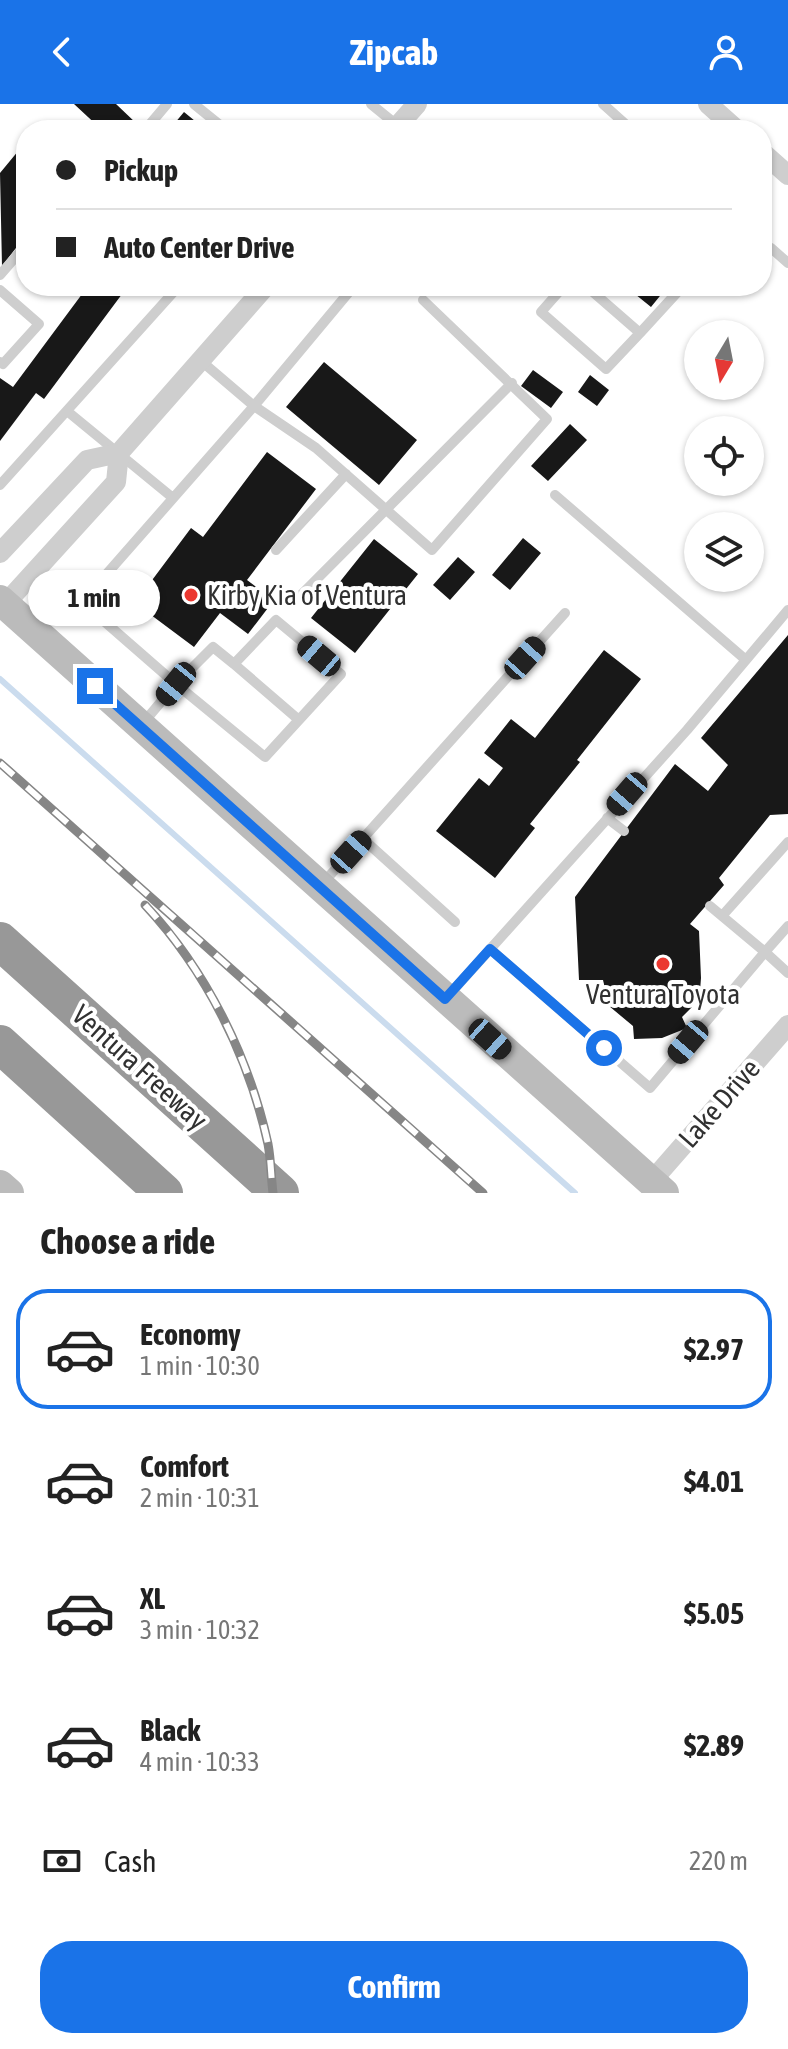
<!DOCTYPE html>
<html lang="en">
<head>
<meta charset="utf-8">
<style>
  :root { --surface:#fff; --page:#f2f2f2; --text:#222; --muted:#767676; --line:#e0e0e0; --accent:#1a73e8 }
  body { margin:0; font-family:"Asap Condensed",sans-serif; background:var(--page); color:var(--text); height:100vh; display:flex; flex-direction:column; font-size:30px; white-space:nowrap }
  * { box-sizing:border-box; margin:0 }
  p { font-size:26px; color:var(--muted) }
  .icon { flex:none; width:44px; height:44px; fill:none; stroke:currentColor; stroke-width:2; stroke-linecap:round; stroke-linejoin:round }
  .map { position:relative; height:1089px; overflow:hidden }
  .panel { display:flex; flex-direction:column; background:var(--surface); flex:1 }
  .panel>* { flex:none }
  .top-card { position:absolute; left:16px; top:16px; width:756px; height:176px; border-radius:32px; box-shadow:0 2px 6px #0004; display:grid; align-content:center; height:176px; padding:0 40px; background:var(--surface) }
  .needle { width:52px; rotate:190deg }
  .buttons { position:absolute; left:684px; top:216px; display:grid; gap:16px }
  .buttons a { display:grid; place-items:center; width:80px; height:80px; border-radius:50%; background:var(--surface); box-shadow:0 2px 6px #0004; font-size:40px }
  .end { position:absolute; width:36px; height:36px; margin:-18px; border:10px solid #1a73e8; background:#fff; box-shadow:0 0 0 4px #fff }
  .from { border-radius:50% }
  .bubble { position:absolute; height:56px; border-radius:28px; background:var(--surface); box-shadow:0 2px 6px #0004; font-size:26px; font-weight:700; line-height:56px; text-align:center }
  .car { position:absolute; width:24px; height:48px; margin:-24px -12px; border-radius:10px; box-shadow:0 0 6px 2px #0007; background:linear-gradient(#222 24%,#8ab4d8 0 40%,#222 0 76%,#8ab4d8 0 86%,#222 0) }
  .top-card b { display:flex; align-items:center; gap:28px; height:76px; font-size:30px }
  .top-card b+b { border-top:2px solid var(--line) }
  .top-card i { width:20px; height:20px; background:var(--text) }
  ul { padding:0; list-style:none }
  li { display:flex; align-items:center; gap:24px; height:120px; margin:0 16px 12px; padding:0 24px; border:4px solid transparent; border-radius:32px }
  li div { flex:1 }
  li b { display:block; font-size:30px }
  li em { font-style:normal; font-weight:700 }
  li.active { border-color:var(--accent) }
  li>.icon { width:72px; height:72px; stroke-width:1.5 }
  h2 { padding:0 40px; font-size:36px; line-height:96px }
  .pay { display:flex; align-items:center; gap:20px; height:88px; padding:0 40px; font-size:30px }
  .pay p { margin-inline-start:auto }
  .action { display:flex; gap:16px; margin-top:auto; padding:16px 40px }
  .action a { flex:1; height:92px; border-radius:32px; background:var(--accent); color:#fff; font-size:32px; font-weight:700; line-height:92px; text-align:center }
  header { display:flex; justify-content:space-between; align-items:center; height:104px; padding:0 40px; background:var(--accent); color:#fff; font-size:36px; font-weight:700 }
  .map>svg:first-child { display:block }
  .lines { fill:none; stroke-linecap:round; stroke-linejoin:round }
  .stream { stroke:#cbdcee; stroke-width:6 }
  .building { fill:#181818 }
  .lane { stroke:#cecece; stroke-width:10 }
  .street { stroke:#cecece; stroke-width:20 }
  .secondary { stroke:#bbb; stroke-width:30 }
  .highway { stroke:#989898; stroke-width:38 }
  .rail-casing { stroke:#868686; stroke-width:9 }
  .rail { stroke:#fff; stroke-width:6; stroke-dasharray:18; stroke-linecap:butt }
  .route { stroke:#1a73e8; stroke-width:10 }
  .poi-dot { fill:#eb3830; stroke:#fff; stroke-width:3 }
  .labels { text-anchor:middle; stroke-width:8; stroke-linejoin:round; paint-order:stroke }
  .poi-label { font-size:28px; fill:#313131; stroke:#fff; text-anchor:start }
  .street-label { font-size:28px; fill:#313131; stroke:#fff }
</style>
</head>
<body>
<header><svg class="icon" aria-label="back" viewBox="0 0 24 24"><path d="M15 5l-7 7 7 7"/></svg>Zipcab<svg class="icon" aria-label="person" viewBox="0 0 24 24"><circle cx="12" cy="8" r="4"/><path d="M4 21q1-7 8-7t8 7"/></svg></header>
<div class="map">
<svg width="788" height="1089" viewBox="0 0 788 1089">
  <rect width="100%" height="100%" fill="#fff"/>
  <g class="lines">
    <path class="stream" d="M0,575l575,514"/>
  </g>
  <path class="building" d="M74,0h42l21,20 -6,6h-29z
    M184,8l22,18h-37z
    M19,46l7,6v79l-24,31 -2,-93z
    M88,182h40l-84,113 -8,-6 -36,48v-63l13,9z
    M625,182h43l-17,21z
    M324,258l93,78 -38,45 -93,-78z
    M533,266l30,22 -12,16 -30,-22z
    M590,271l19,15 -12,16 -19,-14z
    M570,320l17,16 -39,41 -17,-15z
    M267,348l49,37 -69,91 27,20 -26,34 -28,-21 -26,34 -59,-44 56,-75 12,9z
    M523,434l18,15 -31,37 -18,-15z
    M374,435l44,35 -63,79 -44,-35z
    M458,453l17,15 -25,28 -17,-15z
    M788,531v179l-18,1 -51,63 5,7 -34,39 9,7 2,47 -1,13 -7,15 -11,11 5,11 -25,10 -28,1 -1,-13 -24,-20 -6,-26h-24l-4,-83 100,-133 33,27 20,-26 -27,-27z
    M604,546l37,29 -64,81 3,2 -50,62 5,4 -40,50 -59,-47 43,-53 10,8 14,-18 -19,-15 27,-34 24,19z"/>
  <g class="lines">
    <path class="lane" d="M194,0l32,26
      M371,0l27,22
      M603,0l29,26
      M145,26l22,-26
      M771,144l17,15
      M0,171l26,-30
      M354,182l-100,120 62,42 116,102 115,-131 -124,-119
      M564,182l-23,26 65,57 34,-36
      M586,182l54,47 43,-47
      M0,186l39,34 -36,40 -3,-2
      M67,307l106,87
      M0,381l179,-199
      M555,391l191,165
      M276,446l70,-76
      M298,494l214,-215
      M276,516l65,54 -76,83 -89,-73 37,-37 21,17z
      M234,560l65,56
      M144,618l32,-38 -94,-82 172,-196 -54,-46
      M607,714l17,13
      M363,735l92,83
      M323,779l242,-270
      M722,812l66,-74
      M788,822l-23,26 23,21
      M490,845l160,139 115,-136 -55,-46
      M448,892l239,-266 101,-120"/>
    <path class="street" d="M708,0l29,26
      M394,26l23,-26
      M762,48l26,23
      M0,449l87,-93 32,-7
      M5,500l111,-122 3,-29 147,-167
      M651,1078l137,-157"/>
    <path class="secondary" d="M0,496l664,593
      M0,1081l9,8"/>
    <path class="highway" d="M0,837l280,252
      M0,940l164,149"/>
    <g class="rail-casing">
      <path id="rail" d="M0,659l483,430
        M145,801c61,65 104,152 123,239 3,16 3,33 5,49"/>
    </g>
    <use href="#rail" class="rail"/>
  </g>
  <g class="lines">
    <path class="route" d="M95,582l350,313 45,-50 114,99"/>
  </g>
  <g class="poi-dot">
    <circle cx="191" cy="491" r="8"/>
    <circle cx="663" cy="860" r="8"/>
  </g>
  <g class="labels">
    <g class="poi-label">
      <text x="207" y="501">Kirby Kia of Ventura</text>
      <text x="663" y="900" text-anchor="middle">Ventura Toyota</text>
    </g>
    <g class="street-label">
      <text transform="translate(140 963) rotate(42)" y="10">Ventura Freeway</text>
      <text transform="translate(719 999) rotate(-49)" y="10">Lake Drive</text>
    </g>
  </g>
</svg>
<div class="buttons">
<a><svg class="needle" viewBox="-14 -14 28 28"><path d="M0-13l5 13h-10z" fill="#e53935"/><path d="M0 13l5-13h-10z" fill="#767676"/></svg></a>
<a><svg class="icon" aria-label="locate" viewBox="0 0 24 24"><circle cx="12" cy="12" r="6"/><path d="M12 2v4M12 18v4M2 12h4M18 12h4"/></svg></a>
<a><svg class="icon" aria-label="layers" viewBox="0 0 24 24"><path d="M12 4l9 5-9 5-9-5zM3 14l9 5 9-5"/></svg></a>
</div>
<i class="end from" style="left:604px;top:944px"></i>
<i class="end" style="left:95px;top:582px"></i>
<div class="bubble" style="left:28px;top:466px;width:132px">1 min</div>
<i class="car" style="left:319px;top:552px;rotate:310deg"></i>
<i class="car" style="left:525px;top:554px;rotate:42deg"></i>
<i class="car" style="left:176px;top:580px;rotate:219deg"></i>
<i class="car" style="left:627px;top:690px;rotate:221deg"></i>
<i class="car" style="left:351px;top:748px;rotate:42deg"></i>
<i class="car" style="left:490px;top:935px;rotate:132deg"></i>
<i class="car" style="left:688px;top:938px;rotate:220deg"></i>
<div class="top-card">
<b><i class="from"></i>Pickup</b>
<b><i></i>Auto Center Drive</b>
</div>
</div>
<section class="panel">
<h2>Choose a ride</h2>
<ul>
<li class="active"><svg class="icon" aria-label="car" viewBox="0 0 24 24"><path d="M5 17H2v-5l4-1 3-4h7l3 4 3 1v5h-3M9 17h6M6 11h13"/><circle cx="7" cy="17" r="2"/><circle cx="17" cy="17" r="2"/></svg><div><b>Economy</b><p>1 min · 10:30</p></div><em>$2.97</em></li>
<li><svg class="icon" aria-label="car" viewBox="0 0 24 24"><path d="M5 17H2v-5l4-1 3-4h7l3 4 3 1v5h-3M9 17h6M6 11h13"/><circle cx="7" cy="17" r="2"/><circle cx="17" cy="17" r="2"/></svg><div><b>Comfort</b><p>2 min · 10:31</p></div><em>$4.01</em></li>
<li><svg class="icon" aria-label="car" viewBox="0 0 24 24"><path d="M5 17H2v-5l4-1 3-4h7l3 4 3 1v5h-3M9 17h6M6 11h13"/><circle cx="7" cy="17" r="2"/><circle cx="17" cy="17" r="2"/></svg><div><b>XL</b><p>3 min · 10:32</p></div><em>$5.05</em></li>
<li><svg class="icon" aria-label="car" viewBox="0 0 24 24"><path d="M5 17H2v-5l4-1 3-4h7l3 4 3 1v5h-3M9 17h6M6 11h13"/><circle cx="7" cy="17" r="2"/><circle cx="17" cy="17" r="2"/></svg><div><b>Black</b><p>4 min · 10:33</p></div><em>$2.89</em></li>
</ul>
<div class="pay"><svg class="icon" aria-label="cash" viewBox="0 0 24 24"><path d="M3 7h18v10H3z"/><circle cx="12" cy="12" r="2"/></svg>Cash<p>220 m</p></div>
<div class="action"><a>Confirm</a></div>
</section>
</body>
</html>
